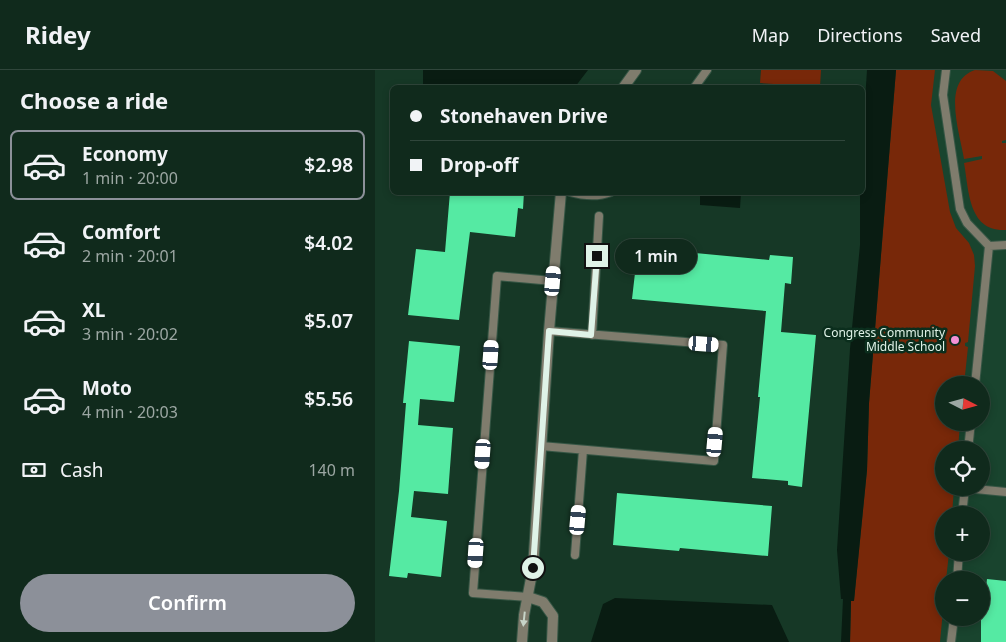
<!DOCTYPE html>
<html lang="en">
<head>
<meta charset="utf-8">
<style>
  :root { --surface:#102a1c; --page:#1e3629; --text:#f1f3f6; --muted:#9ca7a3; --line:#30463b; --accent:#8c9099 }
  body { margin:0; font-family:"Noto Sans",sans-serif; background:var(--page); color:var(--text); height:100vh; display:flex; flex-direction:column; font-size:19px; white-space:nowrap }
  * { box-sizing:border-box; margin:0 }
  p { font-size:16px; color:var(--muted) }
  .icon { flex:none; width:28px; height:28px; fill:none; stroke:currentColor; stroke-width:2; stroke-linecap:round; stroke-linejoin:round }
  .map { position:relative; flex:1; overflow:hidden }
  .panel { display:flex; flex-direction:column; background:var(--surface); width:375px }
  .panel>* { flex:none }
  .banner { position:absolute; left:15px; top:15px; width:475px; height:110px; border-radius:8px; box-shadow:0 2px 8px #0003,0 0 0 1px var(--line); display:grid; align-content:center; height:110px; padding:0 20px; background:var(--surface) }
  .needle { width:32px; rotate:96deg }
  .tools { position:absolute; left:560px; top:306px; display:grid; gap:10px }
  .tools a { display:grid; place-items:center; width:55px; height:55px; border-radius:50%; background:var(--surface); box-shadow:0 2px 8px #0003,0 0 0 1px var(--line); font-size:25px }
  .end { position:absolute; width:22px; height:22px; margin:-11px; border:6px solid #dff2e7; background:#111; box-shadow:0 0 0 2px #111 }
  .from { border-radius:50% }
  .bubble { position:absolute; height:35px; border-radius:18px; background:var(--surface); box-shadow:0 2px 8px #0003,0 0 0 1px var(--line); font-size:16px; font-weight:600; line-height:35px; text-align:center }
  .car { position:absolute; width:15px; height:30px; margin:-15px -8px; border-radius:6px; box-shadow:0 0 4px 1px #0007; background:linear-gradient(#fff 24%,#345 0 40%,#fff 0 76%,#345 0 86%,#fff 0) }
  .banner b { display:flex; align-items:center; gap:18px; height:48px; font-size:19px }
  .banner b+b { border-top:1px solid var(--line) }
  .banner i { width:12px; height:12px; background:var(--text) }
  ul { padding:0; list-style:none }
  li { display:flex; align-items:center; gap:15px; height:70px; margin:0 10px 8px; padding:0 10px; border:2px solid transparent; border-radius:8px }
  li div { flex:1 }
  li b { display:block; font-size:19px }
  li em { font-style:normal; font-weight:600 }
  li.on { border-color:var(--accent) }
  li>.icon { width:45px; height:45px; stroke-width:1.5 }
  h2 { padding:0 20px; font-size:22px; line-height:60px }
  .pay { display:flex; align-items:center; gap:12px; height:55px; padding:0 20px; font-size:19px }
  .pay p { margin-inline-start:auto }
  .primary-button { display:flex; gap:10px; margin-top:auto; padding:10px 20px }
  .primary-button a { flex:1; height:58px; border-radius:30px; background:var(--accent); color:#fff; font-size:20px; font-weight:600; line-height:58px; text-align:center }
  header { display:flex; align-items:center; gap:30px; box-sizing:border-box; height:70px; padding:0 25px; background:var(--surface); border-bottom:1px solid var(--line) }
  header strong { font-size:24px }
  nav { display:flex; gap:28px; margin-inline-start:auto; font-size:18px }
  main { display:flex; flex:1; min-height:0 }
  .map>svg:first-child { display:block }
  .built { fill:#19442e; fill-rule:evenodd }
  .green { fill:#782809 }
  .water { fill:#091c12 }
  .building { fill:#55eaa3 }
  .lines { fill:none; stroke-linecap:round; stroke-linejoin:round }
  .lane-casing { stroke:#365645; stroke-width:10 }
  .street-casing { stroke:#365645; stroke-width:12 }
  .lane { stroke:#7f7c6d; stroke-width:8 }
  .street { stroke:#7f7c6d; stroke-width:10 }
  .oneway { fill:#c7d4c8 }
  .route { stroke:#dff2e7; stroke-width:6 }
  .poi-dot { fill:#f391d6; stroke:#0b2e1d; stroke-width:2 }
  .labels { text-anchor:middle; stroke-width:5; stroke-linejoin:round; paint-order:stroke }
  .poi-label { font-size:12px; fill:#dff2e7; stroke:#0b2e1d; text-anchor:end }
</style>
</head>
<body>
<header>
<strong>Ridey</strong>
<nav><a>Map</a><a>Directions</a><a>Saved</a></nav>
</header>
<main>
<section class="panel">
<h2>Choose a ride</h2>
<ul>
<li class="on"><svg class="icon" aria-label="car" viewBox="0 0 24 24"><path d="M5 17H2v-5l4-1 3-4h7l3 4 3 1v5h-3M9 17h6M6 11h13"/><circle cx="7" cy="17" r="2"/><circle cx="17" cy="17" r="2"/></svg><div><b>Economy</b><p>1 min · 20:00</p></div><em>$2.98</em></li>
<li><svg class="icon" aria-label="car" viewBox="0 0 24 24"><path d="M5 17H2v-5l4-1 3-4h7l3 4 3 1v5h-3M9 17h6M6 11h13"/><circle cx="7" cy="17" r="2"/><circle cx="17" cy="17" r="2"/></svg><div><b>Comfort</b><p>2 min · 20:01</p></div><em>$4.02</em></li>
<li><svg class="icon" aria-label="car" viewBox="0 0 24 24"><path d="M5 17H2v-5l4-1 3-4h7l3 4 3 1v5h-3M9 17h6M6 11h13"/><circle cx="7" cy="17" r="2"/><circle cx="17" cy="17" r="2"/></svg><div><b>XL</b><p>3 min · 20:02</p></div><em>$5.07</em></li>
<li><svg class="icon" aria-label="car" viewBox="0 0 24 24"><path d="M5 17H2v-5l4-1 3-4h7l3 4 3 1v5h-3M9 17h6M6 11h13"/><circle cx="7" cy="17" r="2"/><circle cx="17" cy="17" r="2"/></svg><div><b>Moto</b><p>4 min · 20:03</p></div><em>$5.56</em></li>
</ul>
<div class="pay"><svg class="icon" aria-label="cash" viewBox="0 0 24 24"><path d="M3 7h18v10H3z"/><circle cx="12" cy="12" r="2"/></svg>Cash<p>140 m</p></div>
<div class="primary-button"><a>Confirm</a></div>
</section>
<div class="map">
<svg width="631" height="572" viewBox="0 0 631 572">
  <rect width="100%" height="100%" fill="#163826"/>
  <path class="built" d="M549,0h82v572h-123zM569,315h37v37h-37zM569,380h37v38h-37zM569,445h37v37h-37zM569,510h37v38h-37z"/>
  <path class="green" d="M386,0h60l-1,17 -60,-4z
    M521,0h39l-4,35 19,107 6,16 13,15 5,12 1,11 -7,76 -3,1v3l3,1 -4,38h-20v37l16,1 -2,27h-14v38h10l-2,27h-8v37l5,1 -3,27h-2v25l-4,3 3,2 -3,32h-90l1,-41 3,-1 13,-130 2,-67z
    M600,0l18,1 13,10v59l-4,1v2h4v87c-38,2 -37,-40 -42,-67l18,-4v-3l-18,3c-4,-26 -23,-78 11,-89z"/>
  <path class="water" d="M48,0h165l-13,17 -152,1z
    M492,0h29l-27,333 -2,67 -13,131h-3l-1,41h-9l2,-43h-2l-4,-49 13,-201 10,-104v-52l3,-1v-60z
    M325,123h41l-1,15 -40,-3z
    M240,528l157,7 17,37h-198l12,-38z"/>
  <path class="building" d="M75,122h74l-1,17 -5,-1 -3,29 -45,-5 -11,88 -51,-5 8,-66 29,3z
    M257,177l137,13 1,-5 23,2 -2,27 -6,-1 -4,49 35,3 -14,152 -14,-2v-4l-36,-3 8,-81h-2l8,-86 -134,-12 3,-26 -5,-1z
    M34,271l51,5 -6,56 -34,-3 -2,26 35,3 -5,66 -34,-3 -3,26 36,4 -6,56 -33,-4 -1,5 -18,-2 10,-85 7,-88h-3z
    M242,423l155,13 -4,50 -88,-8 -1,3 -66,-6z
    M612,509l19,2v61h-25v-45h4z"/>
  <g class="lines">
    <g class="lane-casing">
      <path id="lane" d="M571,0l-3,25 17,114 7,14 22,23 17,-1
        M319,18l13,-18
        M195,122c14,4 28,5 41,0
        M217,265l7,-119
        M600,315l14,-139
        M166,376l173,15 9,-116 -174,-14
        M593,380l3,-28
        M590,418l41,4
        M587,445l3,-27
        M200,485l8,-105
        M582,510l2,-28
        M153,527l-55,-4 24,-317 56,5
        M576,572l3,-24"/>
    </g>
    <g class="street-casing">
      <path id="street" d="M248,18l13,-18
        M153,527l15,5 10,14 -1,26
        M147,572l2,-27 9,-47 16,-237 12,-139"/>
    </g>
    <use href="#lane" class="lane"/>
    <use href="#street" class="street"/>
  </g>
  <defs><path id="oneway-solid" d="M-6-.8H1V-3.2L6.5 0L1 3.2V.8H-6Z" transform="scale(1.25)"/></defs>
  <use class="oneway" href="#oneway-solid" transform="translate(149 549) rotate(96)"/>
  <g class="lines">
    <path class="route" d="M158,498l16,-237 42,4 6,-79"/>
  </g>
  <circle class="poi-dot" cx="580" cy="270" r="5"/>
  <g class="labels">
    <g class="poi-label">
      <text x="570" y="267">Congress Community<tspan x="570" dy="14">Middle School</tspan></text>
    </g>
  </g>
</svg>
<div class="tools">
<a><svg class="needle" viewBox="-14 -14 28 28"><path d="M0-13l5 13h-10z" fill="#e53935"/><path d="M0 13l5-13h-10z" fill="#9ca7a3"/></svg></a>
<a><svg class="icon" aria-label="locate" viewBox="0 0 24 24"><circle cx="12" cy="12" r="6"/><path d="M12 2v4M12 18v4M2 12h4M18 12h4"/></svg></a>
<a>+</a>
<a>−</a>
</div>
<i class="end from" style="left:158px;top:498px"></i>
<i class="end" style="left:222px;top:186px"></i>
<div class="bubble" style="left:240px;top:169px;width:82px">1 min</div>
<i class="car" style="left:178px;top:211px;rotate:5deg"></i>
<i class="car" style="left:329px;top:274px;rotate:94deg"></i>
<i class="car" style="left:116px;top:285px;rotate:4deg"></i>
<i class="car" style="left:340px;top:372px;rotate:5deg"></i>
<i class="car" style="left:108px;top:384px;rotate:184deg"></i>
<i class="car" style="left:203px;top:450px;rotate:5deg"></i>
<i class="car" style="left:101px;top:483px;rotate:184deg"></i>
<div class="banner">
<b><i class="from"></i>Stonehaven Drive</b>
<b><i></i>Drop-off</b>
</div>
</div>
</main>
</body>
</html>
